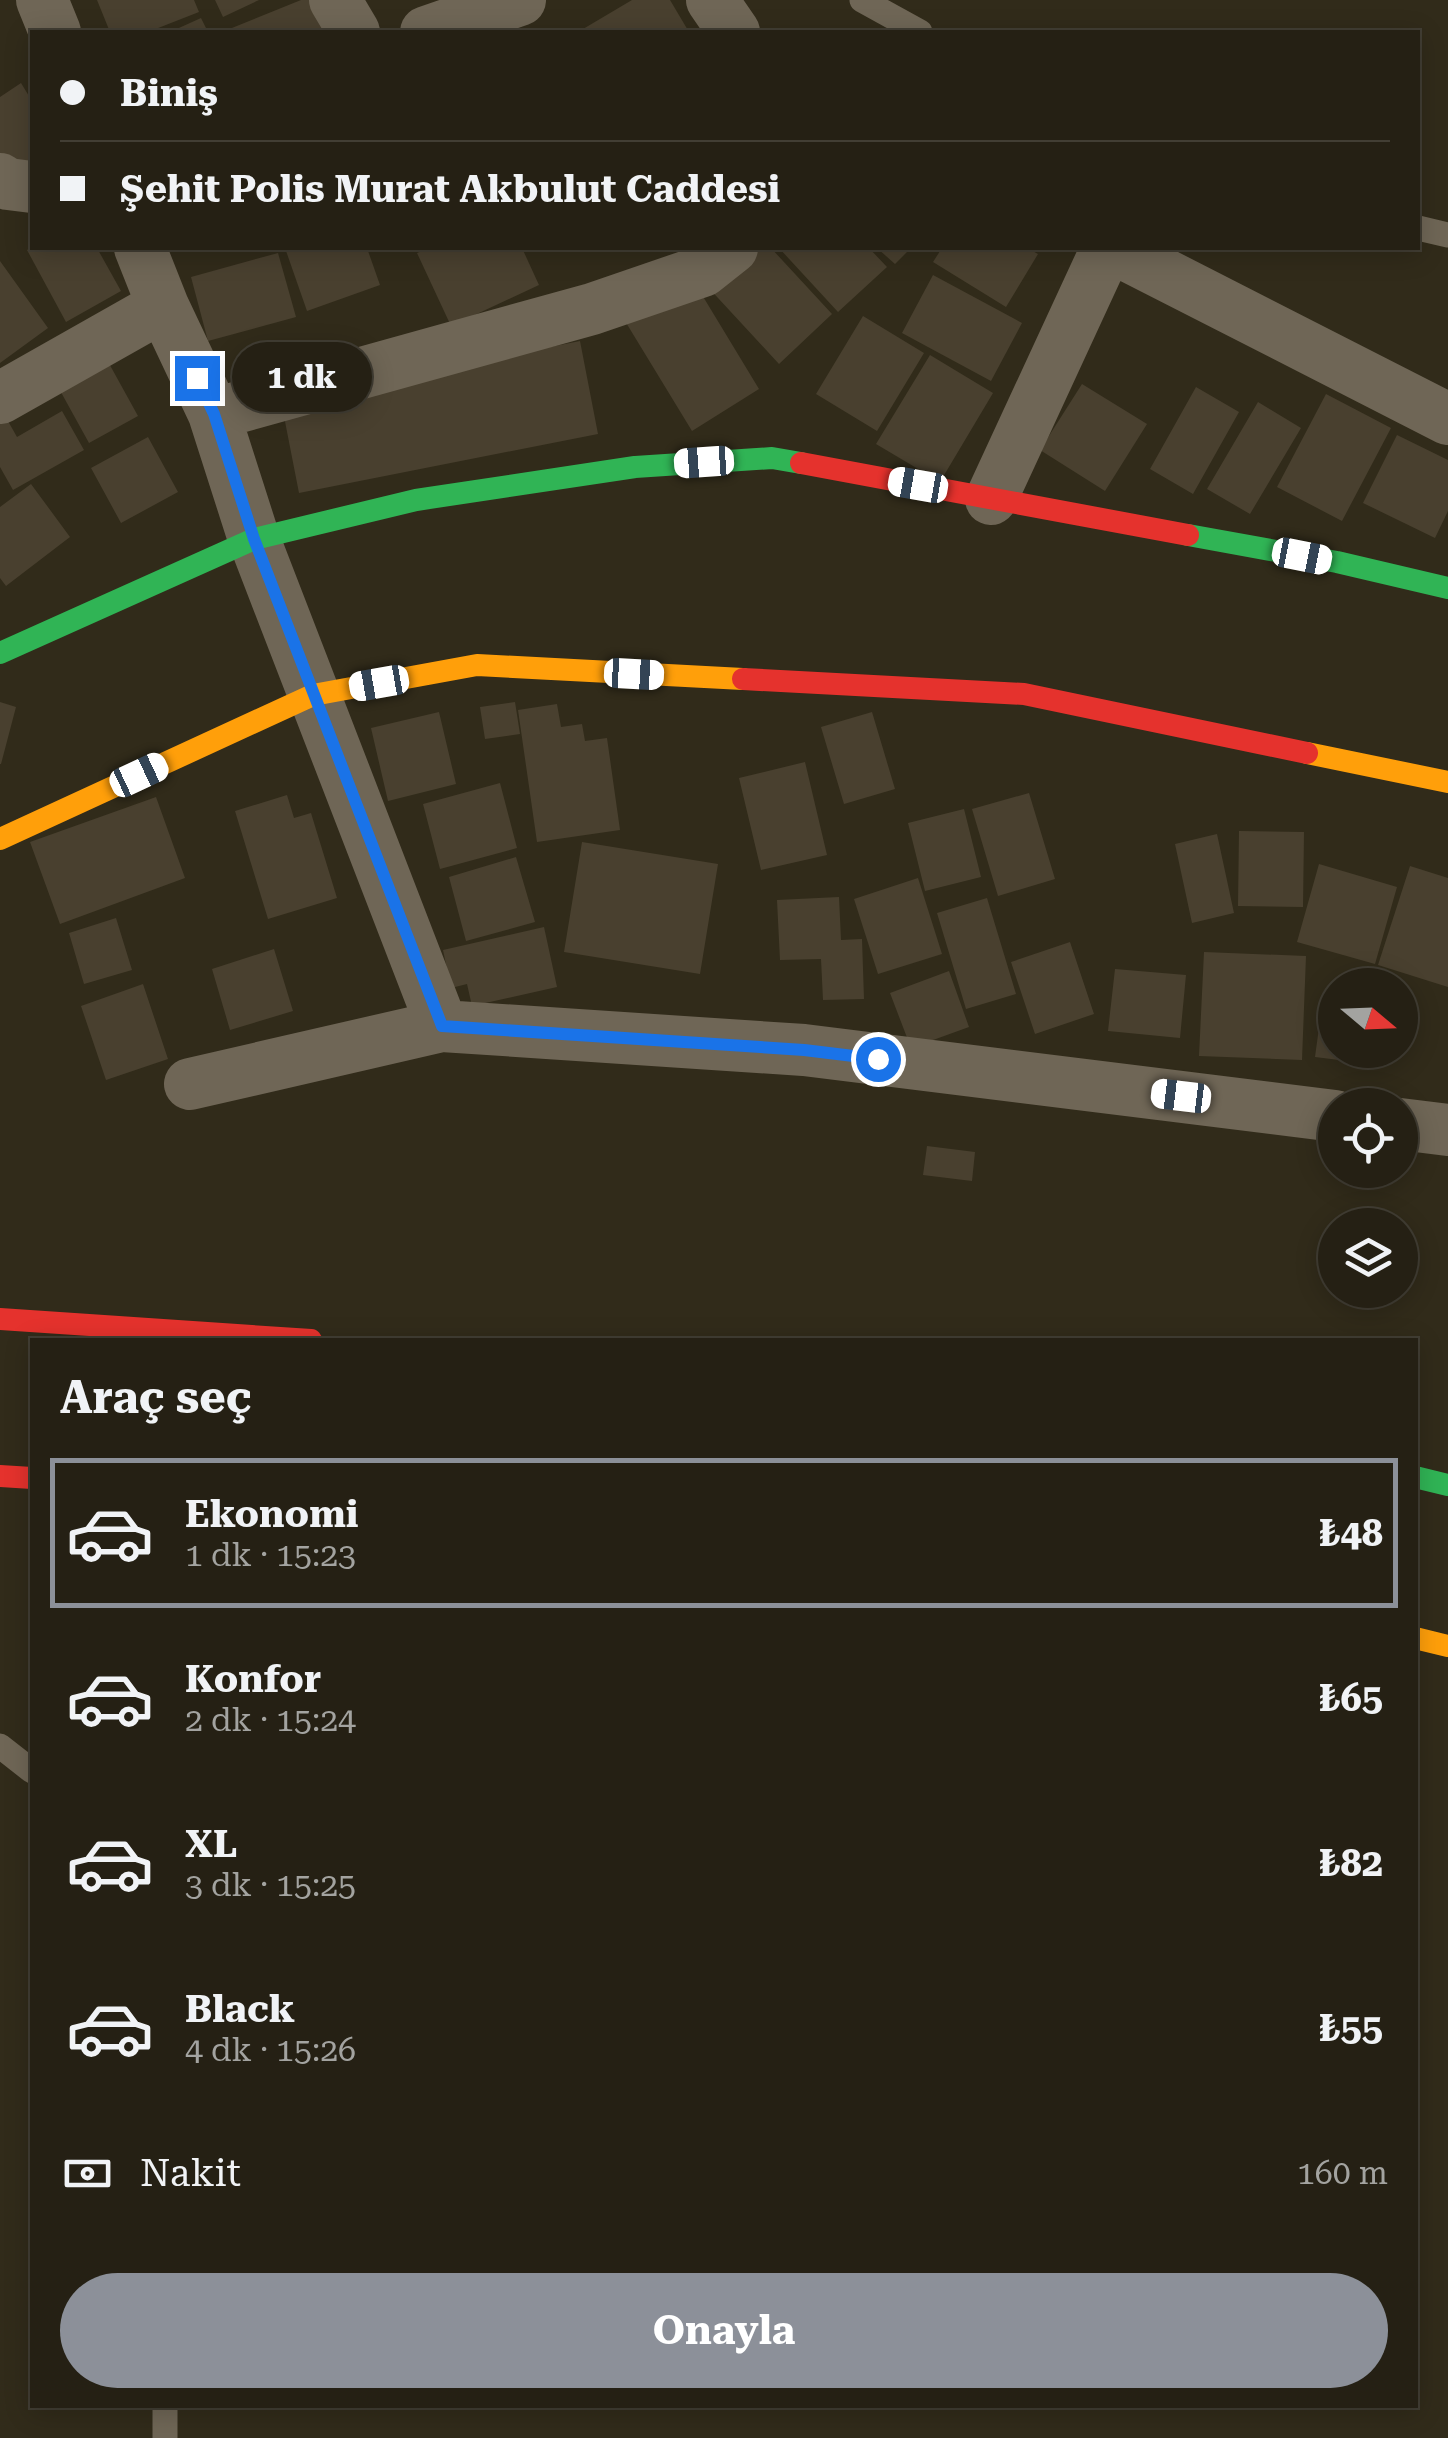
<!DOCTYPE html>
<html lang="tr">
<head>
<meta charset="utf-8">
<style>
  :root { --surface:#252014; --page:#312d22; --text:#f1f3f6; --muted:#a3a3a0; --line:#423e34; --accent:#8c9099 }
  body { margin:0; font-family:"Roboto Serif",serif; background:var(--page); color:var(--text); height:100vh; display:flex; flex-direction:column; font-size:38px; white-space:nowrap }
  * { box-sizing:border-box; margin:0 }
  p { font-size:32px; color:var(--muted) }
  .icon { flex:none; width:55px; height:55px; fill:none; stroke:currentColor; stroke-width:2; stroke-linecap:round; stroke-linejoin:round }
  .map { position:relative; flex:1; overflow:hidden }
  .sheet { position:absolute; left:30px; top:1338px; width:1388px; height:1070px; display:flex; flex-direction:column; background:var(--surface); border-radius:0px; box-shadow:0 5px 25px #0003,0 0 0 2px var(--line) }
  .sheet>* { flex:none }
  .banner { position:absolute; left:30px; top:30px; width:1390px; height:220px; border-radius:0px; box-shadow:0 5px 25px #0003,0 0 0 2px var(--line); display:grid; align-content:center; height:220px; padding:0 30px; background:var(--surface) }
  .needle { width:65px; rotate:109deg }
  .fabs { position:absolute; left:1318px; top:968px; display:grid; gap:20px }
  .fabs a { display:grid; place-items:center; width:100px; height:100px; border-radius:50%; background:var(--surface); box-shadow:0 5px 25px #0003,0 0 0 2px var(--line); font-size:50px }
  .end { position:absolute; width:45px; height:45px; margin:-22px; border:12px solid #1a73e8; background:#fff; box-shadow:0 0 0 5px #fff }
  .from { border-radius:50% }
  .bubble { position:absolute; height:70px; border-radius:35px; background:var(--surface); box-shadow:0 5px 25px #0003,0 0 0 2px var(--line); font-size:32px; font-weight:700; line-height:70px; text-align:center }
  .car { position:absolute; width:30px; height:60px; margin:-30px -15px; border-radius:12px; box-shadow:0 0 8px 2px #0007; background:linear-gradient(#fff 24%,#345 0 40%,#fff 0 76%,#345 0 86%,#fff 0) }
  .banner b { display:flex; align-items:center; gap:35px; height:95px; font-size:38px }
  .banner b+b { border-top:2px solid var(--line) }
  .banner i { width:25px; height:25px; background:var(--text) }
  ul { padding:0; list-style:none }
  li { display:flex; align-items:center; gap:30px; height:150px; margin:0 20px 15px; padding:0 10px; border:5px solid transparent; border-radius:0px }
  li div { flex:1 }
  li b { display:block; font-size:38px }
  li em { font-style:normal; font-weight:700 }
  li.active { border-color:var(--accent) }
  li>.icon { width:90px; height:90px; stroke-width:1.5 }
  h2 { padding:0 30px; font-size:45px; line-height:120px }
  .pay { display:flex; align-items:center; gap:25px; height:110px; padding:0 30px; font-size:38px }
  .pay p { margin-inline-start:auto }
  .button { display:flex; gap:20px; margin-top:auto; padding:20px 30px }
  .button a { flex:1; height:115px; border-radius:60px; background:var(--accent); color:#fff; font-size:40px; font-weight:700; line-height:115px; text-align:center }
  .map>svg:first-child { display:block }
  .building { fill:#49402f }
  .lines { fill:none; stroke-linecap:round; stroke-linejoin:round }
  .lane { stroke:#6f6656; stroke-width:25 }
  .street { stroke:#6f6656; stroke-width:52 }
  .fast { stroke:#30b455; stroke-width:22 }
  .slow { stroke:#ff9f0a; stroke-width:22 }
  .jam { stroke:#e5322d; stroke-width:22 }
  .route { stroke:#1a73e8; stroke-width:12 }
</style>
</head>
<body>
<div class="map">
<svg width="1448" height="2438" viewBox="0 0 1448 2438">
  <rect width="100%" height="100%" fill="#312b1a"/>
  <path class="building" d="M97,0h97l5,12 -51,20h-38z
    M215,0h44l-36,17z
    M301,0h22l13,32h-114z
    M632,0h38l19,32h-111z
    M201,18l7,14h-38z
    M21,83l11,18v64l-32,-11v-57z
    M31,248h66l24,43 -55,31 -39,-72z
    M285,248h82l13,37 -73,26z
    M429,248h93l17,37 -88,41 -34,-73z
    M748,248h23l61,66 -53,50 -73,-79z
    M779,248h90l18,19 -49,45z
    M877,248h34l-16,16z
    M942,248h85l11,6 -32,53 -73,-45z
    M278,253l18,64 -88,24 -17,-64z
    M0,261l48,67 -48,35z
    M933,275l89,48 -31,58 -89,-48z
    M693,280l66,109 -67,42 -67,-110z
    M863,316l61,37 -47,78 -61,-37z
    M580,341l18,93 -299,59 -18,-92z
    M930,355l63,38 -53,89 -64,-38z
    M106,358l32,58 -49,27 -32,-58z
    M1082,384l65,40 -42,67 -65,-41z
    M1196,387l43,25 -46,82 -43,-25z
    M1326,394l65,34 -49,93 -65,-34z
    M1258,402l43,26 -51,86 -43,-25z
    M62,411l22,39 -71,40 -13,-23v-51l4,-2 13,23z
    M1397,435l51,25v51l-13,27 -72,-35z
    M148,437l30,55 -57,31 -30,-55z
    M31,484l39,53 -64,49 -6,-8v-71z
    M0,702l16,5 -15,57h-1z
    M515,702l5,32 -35,5 -5,-32z
    M557,704l4,23 21,-3 3,17 22,-3 13,92 -83,12 -19,-132z
    M439,712l17,72 -68,17 -17,-73z
    M872,712l23,77 -51,15 -23,-77z
    M805,762l22,93 -66,15 -22,-92z
    M500,783l17,65 -77,21 -17,-65z
    M1029,793l26,86 -57,17 -26,-87z
    M287,795l7,23 17,-5 26,85 -69,21 -33,-108z
    M156,797l29,81 -125,46 -30,-82z
    M964,809l17,68 -56,14 -17,-68z
    M1239,831l65,1 -1,75 -65,-1z
    M1217,834l17,79 -42,10 -17,-79z
    M582,842l136,22 -18,110 -136,-22z
    M516,857l19,65 -69,19 -17,-64z
    M1319,864l78,23 -22,77 -78,-22z
    M1410,866l38,12v109l-70,-22z
    M918,878l24,76 -64,20 -24,-75z
    M839,897l2,43 21,-1 2,60 -41,1 -2,-41 -41,1 -3,-60z
    M987,898l29,96 -50,15 -29,-96z
    M116,918l16,52 -48,14 -15,-51z
    M544,927l13,60 -85,19 -5,-22 -16,4 -8,-38z
    M1070,942l24,72 -59,20 -24,-72z
    M274,949l19,62 -63,19 -18,-61z
    M1204,952l102,4 -4,104 -103,-4z
    M1115,969l71,6 -6,63 -72,-7z
    M949,971l20,56 -58,21 -21,-55z
    M143,984l25,75 -62,21 -25,-74z
    M1323,998l12,1v51h54l-2,16 -72,-9z
    M927,1146l48,6 -3,29 -49,-6z"/>
  <g class="lines">
    <path class="lane" d="M862,0l58,32
      M1418,228l30,7
      M0,1746l32,25
      M165,2438v-33"/>
    <path class="street" d="M42,0l13,32
      M335,0l19,32
      M712,0l22,32
      M426,32l94,-32
      M0,179l8,5 24,3
      M140,248l23,58 51,108 40,125 188,487
      M1113,248l335,171
      M0,398l163,-92
      M214,414l378,-105 111,-38 29,-23
      M991,499l116,-251
      M190,1084l252,-58 362,24 531,66
      M1400,1124l48,6"/>
    <path class="fast" d="M1188,535l149,27 111,26
      M0,653l254,-114 162,-39 219,-33 137,-9 29,5
      M1415,1477l33,8"/>
    <path class="slow" d="M1307,753l141,29
      M0,839l313,-144 164,-30 266,14
      M1415,1638l33,8"/>
    <path class="jam" d="M801,463l387,72
      M743,679l281,15 283,59
      M0,1319l311,21
      M0,1476l32,2"/>
  </g>
  <g class="lines">
    <path class="route" d="M197,378l17,36 40,125 188,487 362,24 74,9"/>
  </g>
</svg>
<div class="fabs">
<a><svg class="needle" viewBox="-14 -14 28 28"><path d="M0-13l5 13h-10z" fill="#e53935"/><path d="M0 13l5-13h-10z" fill="#a3a3a0"/></svg></a>
<a><svg class="icon" aria-label="locate" viewBox="0 0 24 24"><circle cx="12" cy="12" r="6"/><path d="M12 2v4M12 18v4M2 12h4M18 12h4"/></svg></a>
<a><svg class="icon" aria-label="layers" viewBox="0 0 24 24"><path d="M12 4l9 5-9 5-9-5zM3 14l9 5 9-5"/></svg></a>
</div>
<i class="end from" style="left:878px;top:1059px"></i>
<i class="end" style="left:197px;top:378px"></i>
<div class="bubble" style="left:232px;top:342px;width:140px">1 dk</div>
<i class="car" style="left:704px;top:462px;rotate:266deg"></i>
<i class="car" style="left:918px;top:485px;rotate:280deg"></i>
<i class="car" style="left:1302px;top:556px;rotate:101deg"></i>
<i class="car" style="left:634px;top:674px;rotate:93deg"></i>
<i class="car" style="left:379px;top:683px;rotate:260deg"></i>
<i class="car" style="left:139px;top:775px;rotate:65deg"></i>
<i class="car" style="left:1181px;top:1096px;rotate:277deg"></i>
<div class="banner">
<b><i class="from"></i>Biniş</b>
<b><i></i>Şehit Polis Murat Akbulut Caddesi</b>
</div>
<section class="sheet">
<h2>Araç seç</h2>
<ul>
<li class="active"><svg class="icon" aria-label="car" viewBox="0 0 24 24"><path d="M5 17H2v-5l4-1 3-4h7l3 4 3 1v5h-3M9 17h6M6 11h13"/><circle cx="7" cy="17" r="2"/><circle cx="17" cy="17" r="2"/></svg><div><b>Ekonomi</b><p>1 dk · 15:23</p></div><em>₺48</em></li>
<li><svg class="icon" aria-label="car" viewBox="0 0 24 24"><path d="M5 17H2v-5l4-1 3-4h7l3 4 3 1v5h-3M9 17h6M6 11h13"/><circle cx="7" cy="17" r="2"/><circle cx="17" cy="17" r="2"/></svg><div><b>Konfor</b><p>2 dk · 15:24</p></div><em>₺65</em></li>
<li><svg class="icon" aria-label="car" viewBox="0 0 24 24"><path d="M5 17H2v-5l4-1 3-4h7l3 4 3 1v5h-3M9 17h6M6 11h13"/><circle cx="7" cy="17" r="2"/><circle cx="17" cy="17" r="2"/></svg><div><b>XL</b><p>3 dk · 15:25</p></div><em>₺82</em></li>
<li><svg class="icon" aria-label="car" viewBox="0 0 24 24"><path d="M5 17H2v-5l4-1 3-4h7l3 4 3 1v5h-3M9 17h6M6 11h13"/><circle cx="7" cy="17" r="2"/><circle cx="17" cy="17" r="2"/></svg><div><b>Black</b><p>4 dk · 15:26</p></div><em>₺55</em></li>
</ul>
<div class="pay"><svg class="icon" aria-label="cash" viewBox="0 0 24 24"><path d="M3 7h18v10H3z"/><circle cx="12" cy="12" r="2"/></svg>Nakit<p>160 m</p></div>
<div class="button"><a>Onayla</a></div>
</section>
</div>
</body>
</html>
